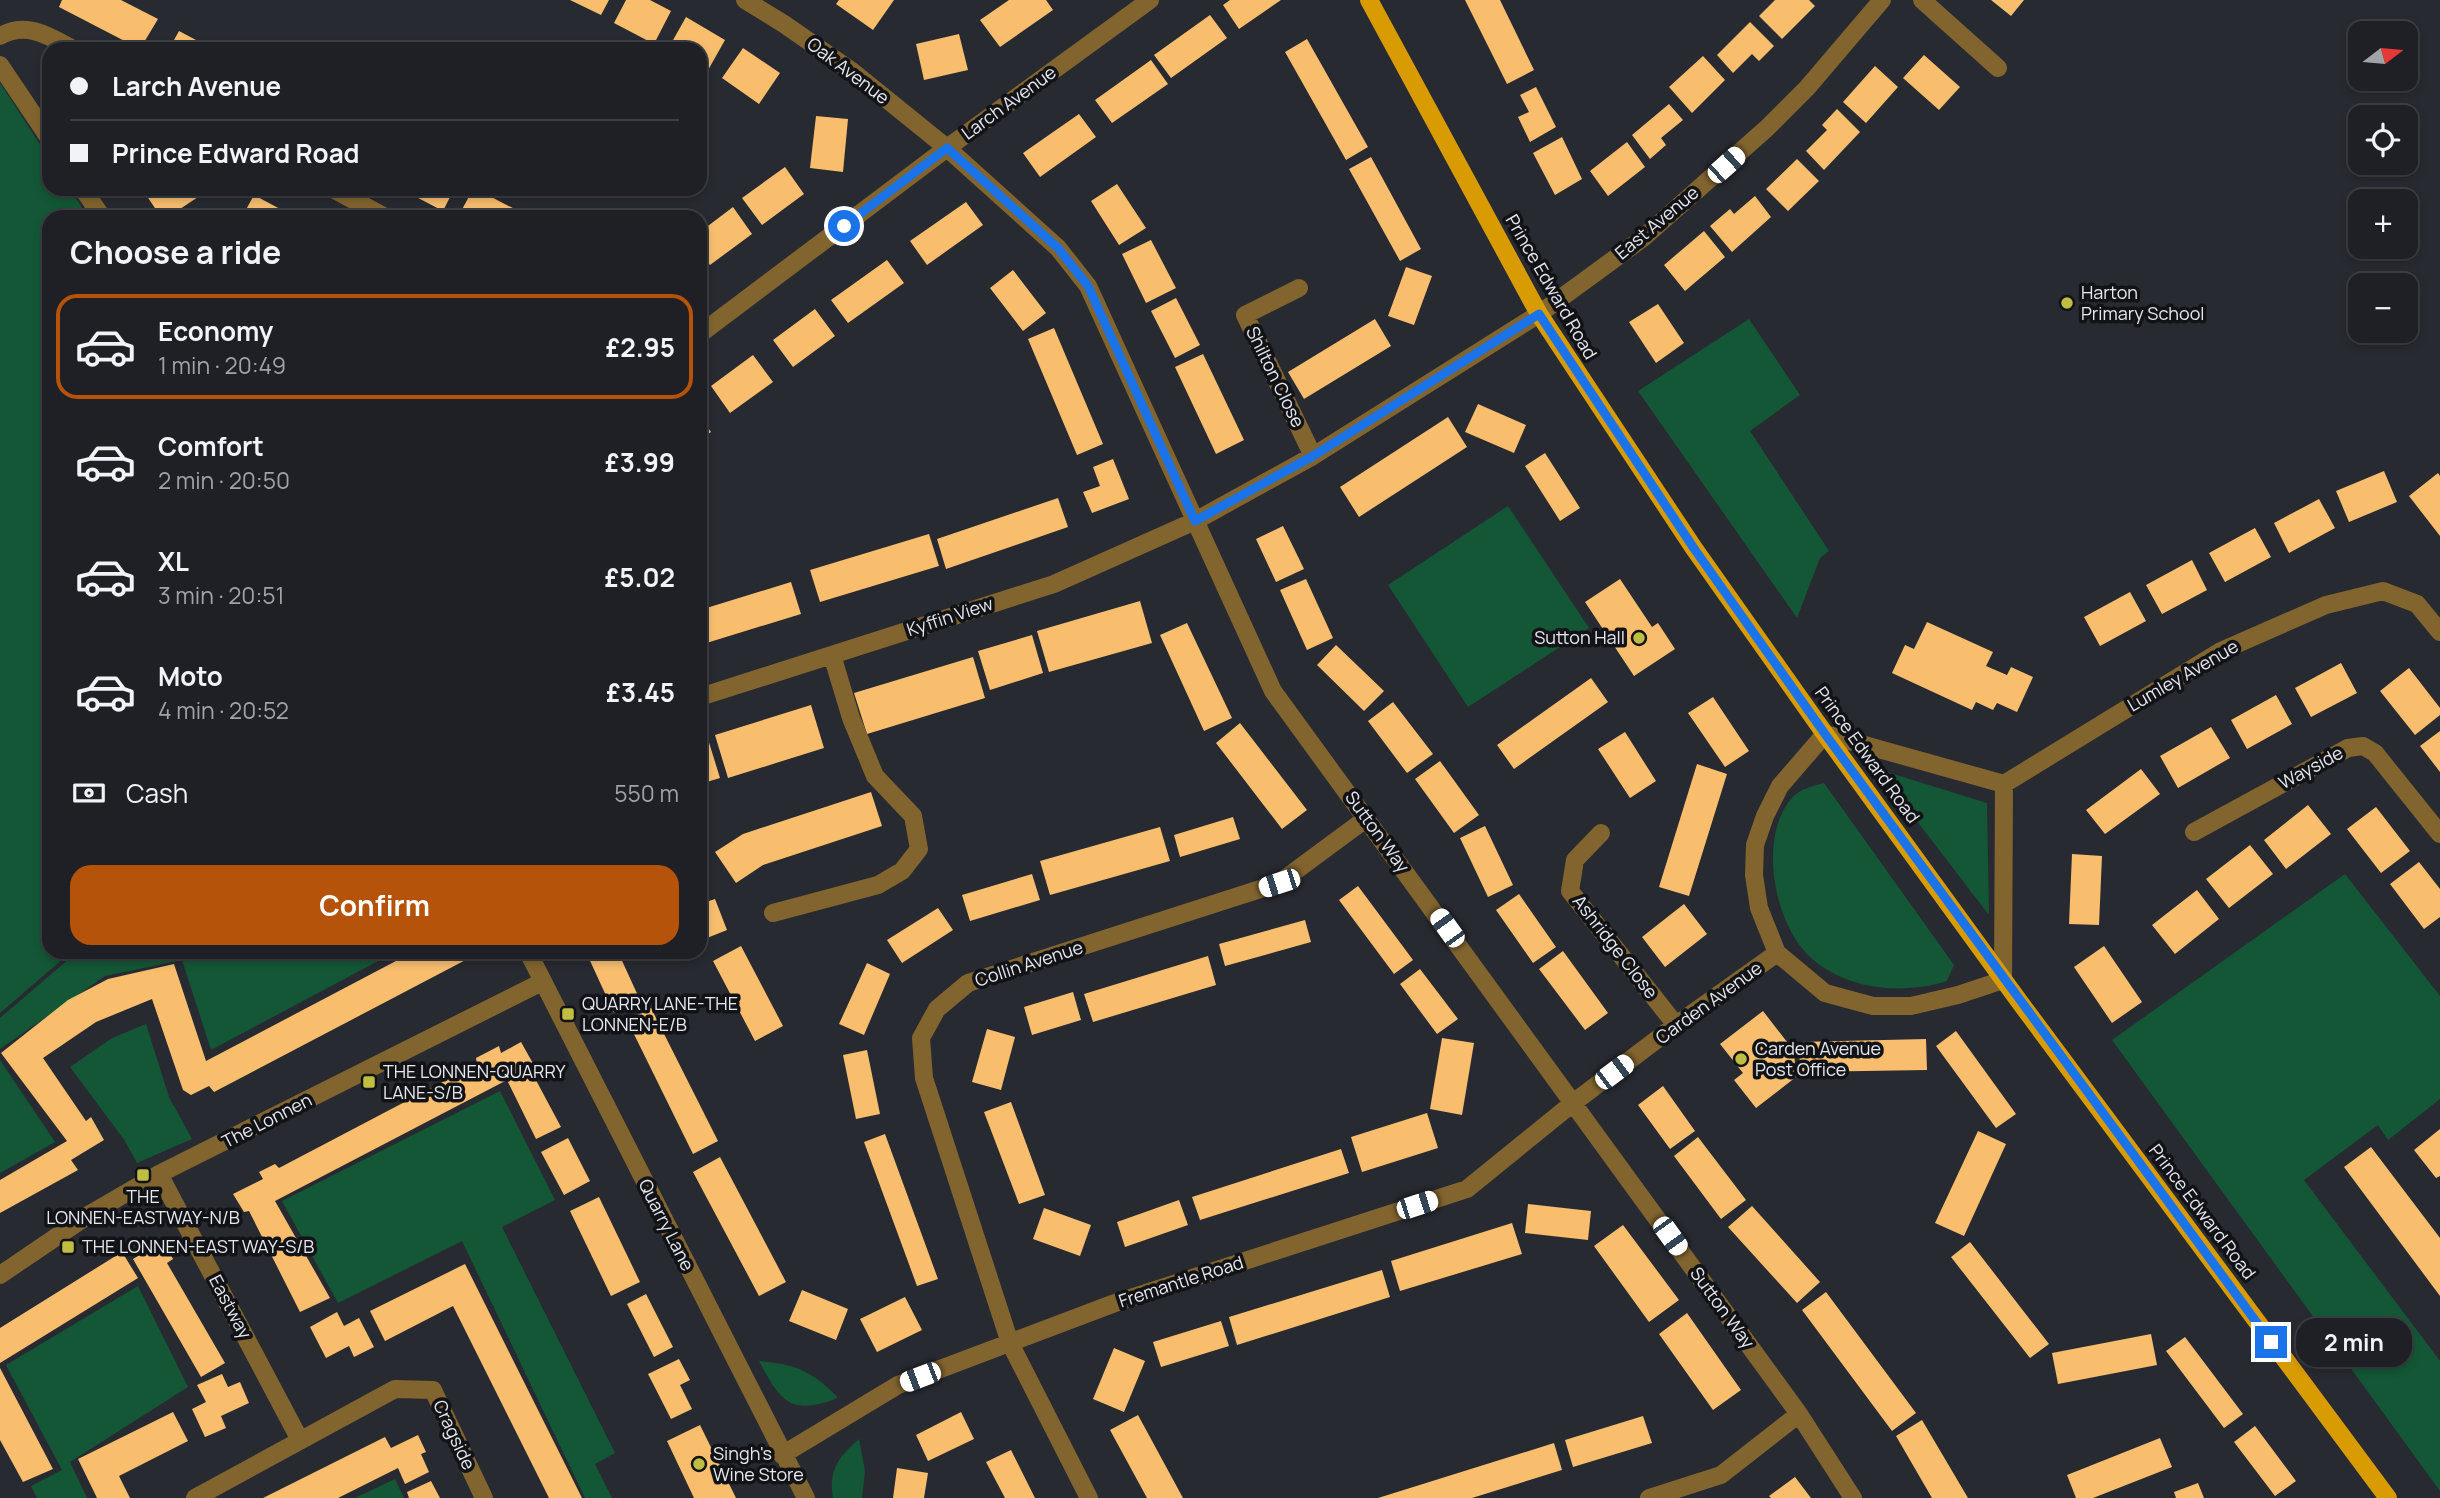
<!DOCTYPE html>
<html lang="en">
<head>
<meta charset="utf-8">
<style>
  :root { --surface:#1e2025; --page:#2b2d32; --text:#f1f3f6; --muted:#a1a3a7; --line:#3c3e42; --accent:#b45309 }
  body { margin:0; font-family:Manrope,sans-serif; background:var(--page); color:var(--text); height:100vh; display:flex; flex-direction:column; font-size:26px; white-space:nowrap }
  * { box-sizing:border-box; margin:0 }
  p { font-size:23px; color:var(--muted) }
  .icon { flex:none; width:38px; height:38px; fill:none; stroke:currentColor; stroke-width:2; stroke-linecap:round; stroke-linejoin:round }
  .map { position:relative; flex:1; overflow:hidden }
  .side { position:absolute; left:42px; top:210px; width:665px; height:749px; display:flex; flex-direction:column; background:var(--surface); border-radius:21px; box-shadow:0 4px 10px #0003,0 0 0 2px var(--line) }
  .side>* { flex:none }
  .banner { position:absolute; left:42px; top:42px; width:665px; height:154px; border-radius:21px; box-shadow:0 4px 10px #0003,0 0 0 2px var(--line); display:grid; align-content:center; height:154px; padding:0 28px; background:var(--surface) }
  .needle { width:46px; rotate:74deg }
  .fabs { position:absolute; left:2348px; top:21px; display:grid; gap:14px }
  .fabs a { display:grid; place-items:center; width:70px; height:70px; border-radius:14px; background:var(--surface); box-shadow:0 4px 10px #0003,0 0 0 2px var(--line); font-size:35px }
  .end { position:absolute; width:32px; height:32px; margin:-16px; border:9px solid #1a73e8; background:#fff; box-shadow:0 0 0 4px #fff }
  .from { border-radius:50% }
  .bubble { position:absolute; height:49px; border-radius:21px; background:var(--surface); box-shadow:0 4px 10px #0003,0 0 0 2px var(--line); font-size:23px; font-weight:700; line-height:49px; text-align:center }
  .car { position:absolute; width:21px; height:42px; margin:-21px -10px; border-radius:9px; box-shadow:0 0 5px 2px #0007; background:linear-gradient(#fff 24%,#345 0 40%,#fff 0 76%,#345 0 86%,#fff 0) }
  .banner b { display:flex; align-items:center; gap:24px; height:66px; font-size:26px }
  .banner b+b { border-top:2px solid var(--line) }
  .banner i { width:18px; height:18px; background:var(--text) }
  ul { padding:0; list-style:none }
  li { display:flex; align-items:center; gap:21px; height:105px; margin:0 14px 10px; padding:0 14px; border:4px solid transparent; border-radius:21px }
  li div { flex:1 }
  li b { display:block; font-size:26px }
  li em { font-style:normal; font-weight:700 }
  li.on { border-color:var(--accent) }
  li>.icon { width:63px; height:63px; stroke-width:1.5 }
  h2 { padding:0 28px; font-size:32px; line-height:84px }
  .pay { display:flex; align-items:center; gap:18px; height:77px; padding:0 28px; font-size:26px }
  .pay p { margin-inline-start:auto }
  .cta { display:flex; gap:14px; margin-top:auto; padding:14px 28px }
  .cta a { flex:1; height:80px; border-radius:21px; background:var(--accent); color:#fff; font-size:28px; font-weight:700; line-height:80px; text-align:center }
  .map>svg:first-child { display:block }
  .green { fill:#135736 }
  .building { fill:#f8be6e }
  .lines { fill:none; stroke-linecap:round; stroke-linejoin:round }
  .street { stroke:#82642f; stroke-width:18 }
  .primary { stroke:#d99b02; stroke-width:18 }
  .route { stroke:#1a73e8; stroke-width:9 }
  .poi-dot { fill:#bfbe42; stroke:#121316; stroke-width:2.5 }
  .labels { text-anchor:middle; stroke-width:7; stroke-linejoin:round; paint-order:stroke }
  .street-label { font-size:18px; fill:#e6e8ed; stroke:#121316 }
  .poi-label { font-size:18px; fill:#e6e8ed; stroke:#121316; text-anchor:start }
</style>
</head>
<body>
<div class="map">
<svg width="2440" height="1498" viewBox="0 0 2440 1498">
  <rect width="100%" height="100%" fill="#282a31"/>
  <path class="green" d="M0,83l49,75v31h21l18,28h-39v735h22l-71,61z
    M1749,319l51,76 -50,36 79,120 -9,7 -23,60 -159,-227z
    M1508,506l81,122 -121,79 -80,-122z
    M1877,769l110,34 2,112z
    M1824,783l130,182 -7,16c-45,14 -101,9 -137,-24 -36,-33 -52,-119 -19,-158 8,-10 22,-13 33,-16z
    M2345,874l95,122v103l-52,41 -10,-15 -74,55 136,181v130l-328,-451z
    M77,952h318l-184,98 -29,-90 -77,16 -105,73v-31z
    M146,1024l23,73 23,42 -55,24 -12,-22 -55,-74 42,-29z
    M0,1060l55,82 -55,31z
    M500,1091l55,109 -53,27 113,226 -20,11 17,34h-27l-123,-257 -124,62 -56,-102z
    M138,1286l50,101 -118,75 17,36h-50l-6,-12 31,-16 -56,-105z
    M759,1361c36,3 54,10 79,37 -48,18 -57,4 -79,-37z
    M859,1439l6,32 -3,27h-29c-5,-27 6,-42 26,-59z
    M395,1479l9,19h-49z"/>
  <path class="building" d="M62,0h59l37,19 -18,30 -81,-42z
    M570,0h39l-8,15z
    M626,0h24l21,11 -17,33 -40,-21z
    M839,0h55l-21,30 -37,-26z
    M1009,0h37l7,10 -53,37 -20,-27z
    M1230,0h51l-42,29 -16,-24z
    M1465,0h35l34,70 -27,14z
    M1775,0h34l6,6 -33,33 -23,-23z
    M1991,0h33l-13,16z
    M1210,15l17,23 -56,40 -17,-23z
    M686,17l39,23 -18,32 -7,-4v-19h-32z
    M1750,22l24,24 -15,15 -7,-7 -19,19 -16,-18z
    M179,31l34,18h-44z
    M959,34l9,36 -44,10 -8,-36z
    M1307,39l61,108 -22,13 -61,-108z
    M743,48l37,25 -21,31 -37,-26z
    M1924,55l36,32 -21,23 -36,-32z
    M1703,56l22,24 -33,33 -23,-26z
    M1151,60l17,24 -56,39 -17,-23z
    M1875,66l23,21 -32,36 -23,-21z
    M1536,87l20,40 -26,15 -12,-25 11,-5 -9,-17z
    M1669,104l14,16 -22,18 5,7 -16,14 -18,-24z
    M1837,109l23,23 -36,38 -18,-19 21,-21 -5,-5z
    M1079,114l17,23 -56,40 -17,-24z
    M816,116l32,3 -5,53 -33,-4z
    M1562,137l20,42 -27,16 -22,-42z
    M1627,142l18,25 -37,29 -18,-25z
    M1371,157l50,92 -21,12 -51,-92z
    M1797,159l22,22 -31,30 -22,-22z
    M785,167l19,27 -42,31 -20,-27z
    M1117,184l29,44 -27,17 -28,-44z
    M142,189h54l5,6 -33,22h-7z
    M401,189h53l-11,22z
    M473,189h3l54,28h-72z
    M254,195l41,22h-53z
    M1755,196l16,21 -39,35 -22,-26 20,-17 4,5z
    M966,202l17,23 -56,40 -17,-24z
    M733,207l19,27 -42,31 -10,-14v-19z
    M1704,231l21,26 -40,34 -21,-26z
    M1151,240l25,48 -30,15 -24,-49z
    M887,260l17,23 -56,40 -17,-23z
    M1406,267l26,9 -18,49 -26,-9z
    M1013,270l33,43 -23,18 -33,-43z
    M1176,298l24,47 -25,13 -24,-47z
    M1658,304l26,39 -28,20 -27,-41z
    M815,309l20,27 -42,31 -20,-27z
    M1375,319l16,27 -87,53 -16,-27z
    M1054,328l49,116 -26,11 -49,-116z
    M1203,354l41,86 -28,14 -41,-87z
    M753,355l20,27 -43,31 -19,-27z
    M1478,404l48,21 -12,28 -49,-21z
    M700,417l11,15 -11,7z
    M1448,417l19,30 -108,70 -19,-30z
    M1545,453l35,55 -20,13 -35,-55z
    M1113,459l16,40 -37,14 -9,-21 17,-6 -7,-19z
    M2384,471l13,31 -48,20 -13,-31z
    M2438,473l2,3v60l-31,-40z
    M1058,498l10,29 -122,42 -9,-30z
    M2319,499l16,29 -46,25 -15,-30z
    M1283,526l21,43 -28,13 -20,-43z
    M2255,528l16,29 -46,25 -16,-29z
    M929,534l10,32 -119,36 -10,-32z
    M2192,560l15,30 -45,24 -16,-29z
    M1306,579l27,59 -26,12 -27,-60z
    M1620,579l32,48 6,-4 17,26 -41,27 -49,-74z
    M791,582l10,32 -101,31v-35z
    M2130,592l16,29 -46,25 -16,-29z
    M1140,601l12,42 -103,29 -12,-41z
    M1927,622l66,30 -7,14 21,9 4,-8 22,10 -16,35 -20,-9 -4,7 -17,-8 -4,8 -80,-37 13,-28 9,4z
    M1187,623l45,95 -28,13 -44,-96z
    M1032,635l11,38 -53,17 -12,-39z
    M1336,645l48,46 -20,20 -47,-46z
    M973,657l12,41 -118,36 -13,-41z
    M2341,663l16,30 -46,24 -16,-29z
    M2409,668l31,40v7l-25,20 -35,-44z
    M1591,678l17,24 -94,67 -17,-24z
    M2276,695l16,29 -45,25 -16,-29z
    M1713,697l36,54 -24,16 -37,-54z
    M1393,702l40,52 -26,19 -39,-52z
    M811,705l13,43 -96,30 -13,-43z
    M1240,723l67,87 -25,19 -66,-86z
    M2211,727l19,31 -52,30 -18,-32z
    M2440,731v41l-20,-26z
    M1625,732l31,49 -26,17 -32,-49z
    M707,736l13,42 -20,6v-46z
    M1440,761l39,54 -25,18 -39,-54z
    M1697,764l30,10 -38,122 -30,-9z
    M2141,769l19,25 -55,40 -19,-24z
    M871,792l11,34 -119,39 -27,18 -21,-31 28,-18z
    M2308,805l23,29 -45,35 -22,-29z
    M2376,807l34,44 -29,22 -34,-44z
    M1233,817l7,22 -60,18 -6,-22z
    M1485,826l28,59 -25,12 -28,-59z
    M1160,827l10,34 -120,34 -10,-34z
    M2250,845l23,29 -44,34 -23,-29z
    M2072,854l30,2 -3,69 -30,-1z
    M2419,862l21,27v28l-16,12 -34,-45z
    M1032,874l8,26 -70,21 -8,-26z
    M1358,886l55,74 -19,14 -55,-74z
    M2197,890l22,29 -44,35 -23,-29z
    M1519,894l37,53 -23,16 -37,-53z
    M715,899l12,31 -25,10 -2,-36z
    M1684,904l23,30 -42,33 -23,-30z
    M938,908l15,22 -51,33 -15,-23z
    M1305,920l6,22 -86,24 -6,-22z
    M741,946l42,80 -28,15 -42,-80z
    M2104,946l38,56 -30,21 -38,-56z
    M1563,951l45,62 -23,17 -46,-61z
    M413,952h63l1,2 -263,138 -5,-6 -18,9 -8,-5 -31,-91 -56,23 -53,36 43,63 5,-4 13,23 -33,20 7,10 -78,43v-33l67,-39 -66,-88 67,-53 40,-21 66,-15 32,97z
    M586,952h32l22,48 -26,13z
    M1208,956l8,29 -123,37 -9,-28z
    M867,963l23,11 -26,61 -25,-11z
    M1420,969l38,50 -21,15 -37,-50z
    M1073,992l8,28 -49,15 -8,-28z
    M651,1008l67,133 -25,13 -66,-134z
    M1763,1011l31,40 2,26 -40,31 -22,-28 9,-7 -23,-29z
    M987,1029l28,8 -14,53 -29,-8z
    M1956,1031l60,83 -20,14 -60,-82z
    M1442,1038l32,5 -12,72 -32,-6z
    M1926,1039l1,31 -127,2 -1,-30z
    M521,1042l14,25 -5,2 31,58 -25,12 -29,-59 -232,121 55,97 -30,14 -51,-101 -5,1 -11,-18 30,-15 -4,-7 16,-8 4,4 198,-104 -1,-6 23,-12 2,7z
    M867,1050l13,64 -24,5 -13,-64z
    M1663,1086l32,45 -25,18 -32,-44z
    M1011,1102l34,93 -26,9 -35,-92z
    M1427,1113l11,35 -76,24 -11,-35z
    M2440,1129v47l-4,2 -22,-28z
    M1978,1131l28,13 -42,92 -29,-13z
    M885,1134l53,145 -21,7 -53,-144z
    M1698,1137l48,63 -25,19 -47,-63z
    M568,1138l22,43 -26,14 -23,-43z
    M2371,1147l69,91v58l-96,-129z
    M1341,1149l8,24 -149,47 -8,-23z
    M720,1157l66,125 -27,14 -66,-124z
    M599,1197l41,85 -29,14 -41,-85z
    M1179,1200l9,25 -63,22 -8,-25z
    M1528,1204l63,7 -3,29 -63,-7z
    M1752,1206l68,76 -23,21 -69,-76z
    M1044,1208l47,17 -11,31 -47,-17z
    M1512,1223l10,31 -122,37 -9,-30z
    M1623,1225l56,75 -30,22 -55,-76z
    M163,1241l10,18 -6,4 58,100 -24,14 -68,-118z
    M1970,1242l79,102 -19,14 -79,-101z
    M122,1252l16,26 -138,85v-35z
    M465,1264l117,234h-33l-96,-192 -68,35 -15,-30z
    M1382,1270l8,27 -153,48 -8,-28z
    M802,1290l46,19 -12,31 -47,-19z
    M1826,1292l90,121 -24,18 -90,-121z
    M646,1294l27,53 -19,10 -27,-53z
    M905,1297l17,33 -45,22 -17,-33z
    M337,1312l7,14 15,-8 15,29 -20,10 -5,-11 -23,12 -16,-31z
    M1687,1313l54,77 -28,20 -54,-76z
    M1221,1321l8,25 -68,21 -8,-25z
    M2151,1334l6,31 -99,19 -6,-31z
    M2185,1337l58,77 -19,14 -58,-77z
    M1114,1348l31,13 -21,51 -31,-13z
    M679,1359l11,21 -10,5 12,24 -21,10 -23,-45z
    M0,1368l53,101 -30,13 -23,-42z
    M222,1374l6,13 12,-5 9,21 -28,13 5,12 -21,9 -13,-28 14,-7 -9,-17z
    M173,1412l15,29 -69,35 11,22h-33l-19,-39z
    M961,1412l13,27 -46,22 -12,-26z
    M1138,1415l45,83h-36l-37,-68z
    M1643,1416l9,27 -79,24 -8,-27z
    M1922,1420l46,78h-36l-36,-62z
    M700,1425l36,73h-42l-27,-57z
    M2255,1426l41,55 -21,15 -41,-54z
    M418,1435l8,17 -5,2 8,18 -24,12 -7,-16 -60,30h-75l122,-61 6,11z
    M2160,1438l12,29 -79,31h-17l-9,-23z
    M1554,1443l8,27 -90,28h-94z
    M1011,1450l24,48h-30l-19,-36z
    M897,1468l31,5 -4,25h-31z
    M1795,1477l16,21h-40l-2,-2z
    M431,1481l9,17h-31l-2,-6z
    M2198,1483l6,15h-28l-2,-6z"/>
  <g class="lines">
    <path class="street" d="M745,0l39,24 69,48 94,76 111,100 30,38 185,405 526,723 54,84
      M1922,0l76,68
      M0,36c27,-15 49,0 73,13
      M0,65l49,73
      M83,189l19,28
      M333,189l52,28
      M1299,288l-54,27 68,141
      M700,334l247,-186 203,-148
      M700,697l354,-113 141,-63 118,-65 226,-142 104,-76 124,-110 40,-40 75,-88
      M1825,734l179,50 -1,196 -45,15 -47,11h-38l-48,-13 -48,-40 -18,-45 -5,-33 1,-30 10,-29 15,-30z
      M2004,784l217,-133 105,-46 57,-14 34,13 23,28
      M2194,832l154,-84 15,-2 12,7 65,81
      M1601,833l-26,27 -5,31 106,134
      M773,913l105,-28 24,-14 17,-22 -6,-33 -38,-40 -24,-58 -19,-63
      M528,952l278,546
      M159,1174l141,266
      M0,1275l90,-61 69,-40 383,-192
      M782,1455l116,-70 217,-82 352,-114 106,-86 103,-78 101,-72
      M195,1498l200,-109 38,1 51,108
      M1089,1498l-79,-155 -86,-265 -3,-40 16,-29 31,-26 311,-100 88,-65
      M1649,1498l72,-23 78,-61"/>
    <path class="primary" d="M1369,0l170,314 154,233 132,187 191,263 372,501"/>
  </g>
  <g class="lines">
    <path class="route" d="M844,226l103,-78 111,100 30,38 107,235 118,-65 226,-142 154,233 132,187 446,608"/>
  </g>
  <g class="poi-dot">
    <circle cx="2067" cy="303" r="7"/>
    <circle cx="1639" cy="638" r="7"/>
    <rect x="561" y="1007" width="14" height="14" rx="3.5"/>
    <circle cx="1741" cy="1059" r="7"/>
    <rect x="362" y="1075" width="14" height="14" rx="3.5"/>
    <rect x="136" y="1168" width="14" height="14" rx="3.5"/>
    <rect x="61" y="1240" width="14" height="14" rx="3.5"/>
    <circle cx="699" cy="1464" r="7"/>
  </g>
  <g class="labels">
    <g class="street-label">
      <text transform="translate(848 71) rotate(37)" y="6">Oak Avenue</text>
      <text transform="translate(1009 103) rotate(-36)" y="6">Larch Avenue</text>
      <text transform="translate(1657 223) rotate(-40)" y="6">East Avenue</text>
      <text transform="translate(1551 287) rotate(60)" y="6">Prince Edward Road</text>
      <text transform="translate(1275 377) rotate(64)" y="6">Shilton Close</text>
      <text transform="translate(950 617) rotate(-18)" y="6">Kyffin View</text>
      <text transform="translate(2183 676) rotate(-30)" y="6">Lumley Avenue</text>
      <text transform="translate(1867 755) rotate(54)" y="6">Prince Edward Road</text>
      <text transform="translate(2311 768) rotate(-28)" y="6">Wayside</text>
      <text transform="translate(1377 832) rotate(54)" y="6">Sutton Way</text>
      <text transform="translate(1615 947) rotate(52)" y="6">Ashridge Close</text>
      <text transform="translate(1029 964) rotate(-18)" y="6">Collin Avenue</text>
      <text transform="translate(1709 1003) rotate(-36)" y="6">Carden Avenue</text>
      <text transform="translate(267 1121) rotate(-27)" y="6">The Lonnen</text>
      <text transform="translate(2202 1212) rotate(53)" y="6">Prince Edward Road</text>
      <text transform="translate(666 1225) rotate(63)" y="6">Quarry Lane</text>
      <text transform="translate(1181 1282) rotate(-18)" y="6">Fremantle Road</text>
      <text transform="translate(230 1307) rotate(62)" y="6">Eastway</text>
      <text transform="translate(1722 1308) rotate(54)" y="6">Sutton Way</text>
      <text transform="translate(454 1435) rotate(65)" y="6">Cragside</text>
    </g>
    <g class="poi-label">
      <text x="2081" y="299">Harton<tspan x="2081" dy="21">Primary School</tspan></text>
      <text x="1625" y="644" text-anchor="end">Sutton Hall</text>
      <text x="582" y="1010">QUARRY LANE-THE<tspan x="582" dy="21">LONNEN-E/B</tspan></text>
      <text x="1755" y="1055">Carden Avenue<tspan x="1755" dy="21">Post Office</tspan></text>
      <text x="383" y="1078">THE LONNEN-QUARRY<tspan x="383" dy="21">LANE-S/B</tspan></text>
      <text x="143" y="1203" text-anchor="middle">THE<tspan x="143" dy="21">LONNEN-EASTWAY-N/B</tspan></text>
      <text x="82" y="1253">THE LONNEN-EAST WAY-S/B</text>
      <text x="713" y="1460">Singh's<tspan x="713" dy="21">Wine Store</tspan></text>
    </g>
  </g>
</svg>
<div class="fabs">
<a><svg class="needle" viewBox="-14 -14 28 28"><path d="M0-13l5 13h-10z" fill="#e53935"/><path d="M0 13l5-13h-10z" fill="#a1a3a7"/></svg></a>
<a><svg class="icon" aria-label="locate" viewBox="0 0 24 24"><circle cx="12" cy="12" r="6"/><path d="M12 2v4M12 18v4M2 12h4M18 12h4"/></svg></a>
<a>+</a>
<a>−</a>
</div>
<i class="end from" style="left:844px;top:226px"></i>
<i class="end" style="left:2271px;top:1342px"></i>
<div class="bubble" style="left:2296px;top:1318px;width:116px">2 min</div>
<i class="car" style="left:1726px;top:165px;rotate:48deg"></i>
<i class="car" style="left:1279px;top:883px;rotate:252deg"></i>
<i class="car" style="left:1447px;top:928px;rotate:324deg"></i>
<i class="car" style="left:1614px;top:1072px;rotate:53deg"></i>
<i class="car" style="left:1417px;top:1205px;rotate:72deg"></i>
<i class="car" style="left:1670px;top:1236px;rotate:144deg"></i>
<i class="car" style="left:920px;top:1377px;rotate:249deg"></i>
<div class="banner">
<b><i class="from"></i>Larch Avenue</b>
<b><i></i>Prince Edward Road</b>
</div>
<section class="side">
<h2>Choose a ride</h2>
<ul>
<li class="on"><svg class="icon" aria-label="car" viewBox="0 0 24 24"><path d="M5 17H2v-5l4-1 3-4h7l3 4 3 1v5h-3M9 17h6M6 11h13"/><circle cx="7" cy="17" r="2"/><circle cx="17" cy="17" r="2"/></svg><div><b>Economy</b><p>1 min · 20:49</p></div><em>£2.95</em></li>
<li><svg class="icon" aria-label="car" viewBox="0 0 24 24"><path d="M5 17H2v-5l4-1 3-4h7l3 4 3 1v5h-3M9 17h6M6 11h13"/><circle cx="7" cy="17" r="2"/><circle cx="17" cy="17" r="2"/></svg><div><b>Comfort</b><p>2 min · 20:50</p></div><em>£3.99</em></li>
<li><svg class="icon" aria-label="car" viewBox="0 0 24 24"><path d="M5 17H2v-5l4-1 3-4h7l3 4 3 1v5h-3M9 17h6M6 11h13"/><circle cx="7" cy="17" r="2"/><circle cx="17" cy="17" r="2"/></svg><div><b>XL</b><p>3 min · 20:51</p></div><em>£5.02</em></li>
<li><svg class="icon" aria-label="car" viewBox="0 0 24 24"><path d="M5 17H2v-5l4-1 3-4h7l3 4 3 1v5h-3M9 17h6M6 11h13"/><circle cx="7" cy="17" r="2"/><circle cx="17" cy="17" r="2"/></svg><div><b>Moto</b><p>4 min · 20:52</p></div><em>£3.45</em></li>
</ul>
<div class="pay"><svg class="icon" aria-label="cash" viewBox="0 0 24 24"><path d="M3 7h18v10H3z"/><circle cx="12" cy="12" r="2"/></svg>Cash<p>550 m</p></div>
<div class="cta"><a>Confirm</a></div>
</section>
</div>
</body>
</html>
